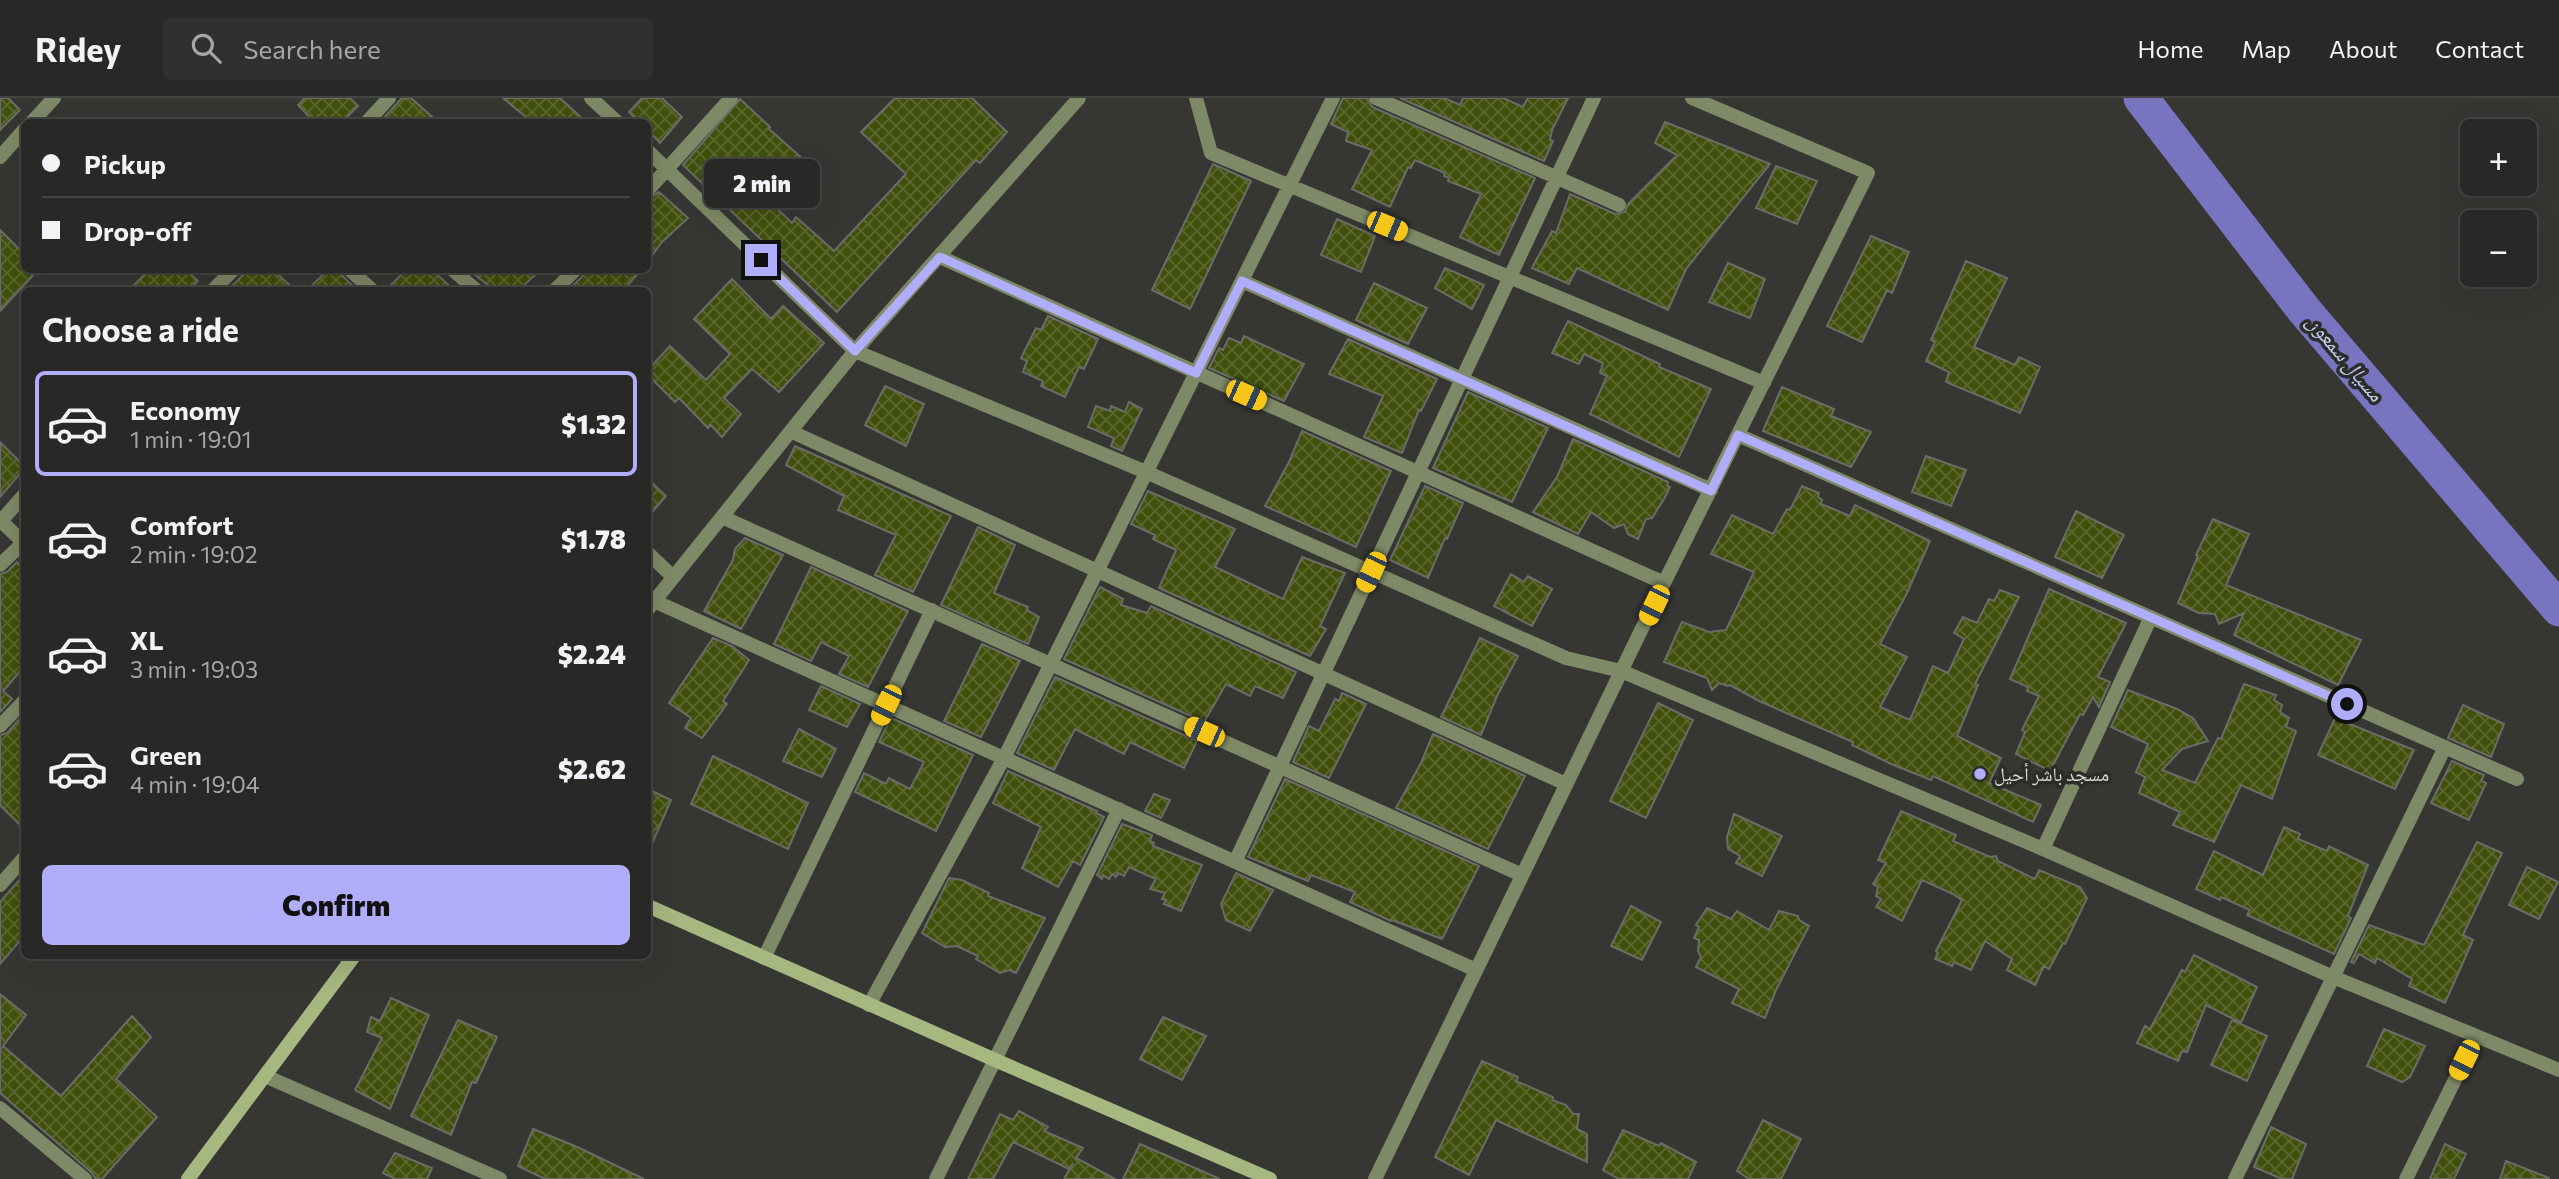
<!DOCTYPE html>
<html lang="en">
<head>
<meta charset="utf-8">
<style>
  :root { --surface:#282926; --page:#30312e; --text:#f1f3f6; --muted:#a5a6a7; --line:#444543; --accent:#b0aefa }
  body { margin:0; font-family:Commissioner,"Noto Naskh Arabic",sans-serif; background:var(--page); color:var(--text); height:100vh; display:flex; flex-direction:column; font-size:26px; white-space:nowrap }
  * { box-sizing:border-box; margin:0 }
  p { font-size:23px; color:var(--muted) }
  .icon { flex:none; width:38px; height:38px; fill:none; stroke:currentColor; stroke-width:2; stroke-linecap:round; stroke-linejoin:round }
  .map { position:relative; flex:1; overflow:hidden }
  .side { position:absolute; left:21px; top:189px; width:630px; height:672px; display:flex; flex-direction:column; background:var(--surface); border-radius:10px; box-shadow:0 7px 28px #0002,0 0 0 2px var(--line) }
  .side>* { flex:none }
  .banner { position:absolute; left:21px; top:21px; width:630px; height:154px; border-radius:10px; box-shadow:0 7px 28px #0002,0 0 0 2px var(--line); display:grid; align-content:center; height:154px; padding:0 21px; background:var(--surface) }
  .controls { position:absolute; left:2460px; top:21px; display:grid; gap:14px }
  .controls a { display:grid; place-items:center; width:77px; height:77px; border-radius:10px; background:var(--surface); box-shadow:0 7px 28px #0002,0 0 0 2px var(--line); font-size:35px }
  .end { position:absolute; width:32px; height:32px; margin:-16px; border:9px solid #b0aefa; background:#111; box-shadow:0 0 0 4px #111 }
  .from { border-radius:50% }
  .bubble { position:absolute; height:49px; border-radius:10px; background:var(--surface); box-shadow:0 7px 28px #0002,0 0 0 2px var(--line); font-size:23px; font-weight:800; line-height:49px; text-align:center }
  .car { position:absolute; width:21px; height:42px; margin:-21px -10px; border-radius:9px; box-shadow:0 0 5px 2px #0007; background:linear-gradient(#f5c518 24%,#345 0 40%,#f5c518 0 76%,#345 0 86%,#f5c518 0) }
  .banner b { display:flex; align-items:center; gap:24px; height:66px; font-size:26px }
  .banner b+b { border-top:2px solid var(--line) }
  .banner i { width:18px; height:18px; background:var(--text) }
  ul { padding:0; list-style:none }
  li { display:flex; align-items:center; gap:21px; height:105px; margin:0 14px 10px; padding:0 7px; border:4px solid transparent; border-radius:10px }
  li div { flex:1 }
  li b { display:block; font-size:26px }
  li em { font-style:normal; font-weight:800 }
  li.on { border-color:var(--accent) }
  li>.icon { width:63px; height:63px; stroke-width:1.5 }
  h2 { padding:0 21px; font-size:32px; line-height:84px }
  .button { display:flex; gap:14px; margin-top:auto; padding:14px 21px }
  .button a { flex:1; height:80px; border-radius:10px; background:var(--accent); color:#111; font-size:28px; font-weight:800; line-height:80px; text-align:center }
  header { display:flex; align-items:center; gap:42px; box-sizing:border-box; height:98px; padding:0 35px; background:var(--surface); border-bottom:2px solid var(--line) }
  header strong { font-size:33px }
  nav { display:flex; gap:38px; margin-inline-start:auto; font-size:24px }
  .search { width:490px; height:63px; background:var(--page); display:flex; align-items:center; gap:18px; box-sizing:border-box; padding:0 24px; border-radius:10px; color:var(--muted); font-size:26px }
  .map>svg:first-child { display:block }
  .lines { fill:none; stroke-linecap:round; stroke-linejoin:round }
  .river { stroke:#7874bf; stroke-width:35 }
  .building { fill:url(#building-cross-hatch); stroke:#6b6c68; stroke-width:2 }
  .street { stroke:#7e8967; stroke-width:14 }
  .secondary { stroke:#a6b780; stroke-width:14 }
  .route { stroke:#b0aefa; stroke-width:9 }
  .poi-dot { fill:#b0aefa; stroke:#2b2d29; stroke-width:2.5 }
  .labels { text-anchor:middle; stroke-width:7; stroke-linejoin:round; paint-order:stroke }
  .poi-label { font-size:19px; fill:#d9dad7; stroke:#2b2d29; text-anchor:start }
  .water-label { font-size:21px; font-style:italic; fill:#c8c8f2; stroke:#2b2d29 }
</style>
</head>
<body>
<header>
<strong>Ridey</strong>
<div class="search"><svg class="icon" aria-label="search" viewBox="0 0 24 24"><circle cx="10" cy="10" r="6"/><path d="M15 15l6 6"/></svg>Search here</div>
<nav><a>Home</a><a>Map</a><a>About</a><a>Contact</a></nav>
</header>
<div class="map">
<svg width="2559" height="1081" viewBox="0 0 2559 1081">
  <defs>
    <pattern id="building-cross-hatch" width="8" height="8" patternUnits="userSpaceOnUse" patternTransform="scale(1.75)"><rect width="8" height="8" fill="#40500c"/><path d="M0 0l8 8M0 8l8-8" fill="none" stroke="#5b692f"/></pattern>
  </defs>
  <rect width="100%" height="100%" fill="#363733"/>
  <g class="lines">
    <path class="river" d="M2141,0l163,212 255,299"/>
  </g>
  <path class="building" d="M0,0h8l12,12 -20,20z
    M305,0h45l8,8 -16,16h-28l-16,-17z
    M402,0h9l27,24h-58z
    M503,0h57l26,24h-54z
    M642,0h20l20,19 -22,26 -12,-13v-8h-9l-10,-10z
    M895,0h77l35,34 -27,31 -4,-3 -139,152 -154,-147 57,-66 30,28 -1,2 43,38 -17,18 -8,-7 -20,21 25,24 4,-6 38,34 72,-77 -45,-42z
    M1343,0h24l5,9 163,71 -36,77 -39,-18 21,-43 -33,-13 1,-3 -5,-2 1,-3 -30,-13 -4,8 -3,-1 -18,40 -38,-18 20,-39 -26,-9 2,-9 -17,-8z
    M1400,0h44l16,7 3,-7h40l20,9 5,-9h40l-16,32 -2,10 3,1 -9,20z
    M1665,24l105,42 -84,105 -18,41 -91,-42 -8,16 -37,-16 20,-37 4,2 14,-39 45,20 10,-2 3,-8 49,-49 -22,-12z
    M1213,66l38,17 -61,128 -38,-19z
    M1776,68l41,15 -20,43 -41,-16z
    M659,94l29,26 -26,24 -14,19v-62z
    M1337,121l38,17 -14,36 -40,-17z
    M0,132l24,24v16h14l-38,41z
    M1871,138l38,16 -17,41 -5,-3 -25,52 -35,-16z
    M1966,163l41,17 -33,69 41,18 4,-8 21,10 -20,46 -74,-31 3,-10 -23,-11 9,-19 -4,-2z
    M1728,165l37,16 -15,39 -41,-16z
    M1445,170l39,17 -12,24 -37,-21z
    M149,172h37l12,11 -9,9h-60z
    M248,172h25l22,20h-67z
    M328,172h8l21,20h-50z
    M406,172h26l22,20h-68z
    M469,172h71l-21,20h-25z
    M585,172h56l-17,20h-56l14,-13z
    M732,181l39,40 12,-13 41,37 -45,49 -27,-23 -28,29 17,16 -19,23 -11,-12 -3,3 -29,-30 -4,4 -27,-27v-5l22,-24 36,34 24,-26 -36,-35z
    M1374,185l53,25 -19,36 -52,-24z
    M1048,218l50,23 -14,30 -5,-2 -14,30 -24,-11 2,-5 -20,-9 4,-11 -6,-3 15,-30 5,2z
    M1568,223l92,43 -1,3 52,22 -32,68 -89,-43 17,-38 -7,-3 3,-10 -19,-9 -5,10 -27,-11z
    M1244,238l60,28 -20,37 -75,-33 10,-20 4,2 6,-12 12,5z
    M1348,241l89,40 -16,32 -2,-1 -17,43 -38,-16 19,-41 -54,-22z
    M885,288l39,18 -18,42 -41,-21z
    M1782,289l52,22 -3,7 40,16 -20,35 -88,-36z
    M1468,294l80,36 -36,74 -79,-34z
    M1129,304l13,7 -20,42 -11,-5 3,-8 -26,-11 8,-21 14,5 1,-5 14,6z
    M1302,333l89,40 -35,76 -91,-41 24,-44z
    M1573,341l95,43 -1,3 3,2 -6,12 -12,19 -6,1 -8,20 -10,-5 -4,-10 -10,4 -23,-16 -13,22 -45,-22 24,-35z
    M0,344l24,24v3l-24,28z
    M795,348l156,70 -38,76 -38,-17 21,-40 -58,-25 6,-14 -58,-31z
    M1926,358l40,14 -15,36 -39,-14z
    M648,381l18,17 -18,21z
    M1425,388l38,17 -16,36 -2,-1 -17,40 -38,-18z
    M1802,388l17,7 -1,4 4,3 -1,4 29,12 5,-11 75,36 -23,52 -27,51 27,13 -27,50 30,13 23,-54 15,7 16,-34 -10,-6 9,-16 14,6 12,-24 5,2 6,-11 19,7 -44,87 3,1 -21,51 44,22 -12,25 52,22 -8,17 -100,-46 -2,4 -40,-16 -39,-19 1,-3 -94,-41 -29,-16 -2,1 -9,-3 -7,7 -5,-12 -43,-16 18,-40 27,10 17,-2 28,-58 -43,-18 21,-39 41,19 14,-25 3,1z
    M1148,393l87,38 -20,38 68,32 19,-42 43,16 -25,53 6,3 -16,27 -151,-68 17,-38 -23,-11 2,-4 -24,-11z
    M2076,413l48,24 -22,43 -47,-21z
    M2213,421l36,15 -23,51 135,55 -23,45 -104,-50 10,-22 -25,11 -4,-10 -16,-1 -21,-10 20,-47 -2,-1z
    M978,429l37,18 -21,48 34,14 -1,3 12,7 -11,27 -87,-39z
    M745,440l38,17 -42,74 -37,-18 29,-51 2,-11z
    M17,464l7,7v98l-21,24 9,8 -12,13v-138l7,-2z
    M811,469l97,44 -40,76 -29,-13 10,-18 -28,-14 -10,19 -37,-17z
    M1511,476l13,8 4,-6 24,13 -20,37 -38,-20z
    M1100,489l23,12 -2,6 26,8 4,-7 145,66 -13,26 -28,-12 -5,10 -24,-12 -22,38 -140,-63z
    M2049,491l77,34 -28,54 12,5 -11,25 -6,-10 -10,18 -3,-1 -30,57 -34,-17 9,-22 -3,-2 17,-34 -12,-5 1,-4 -18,-8z
    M713,540l19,8 17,14 -26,41 4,3 -25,34 -17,-10 6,-10 -22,-15z
    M1480,540l38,18 -21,40 -16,39 -40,-18z
    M982,546l38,17 -39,76 -37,-16z
    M1055,579l142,64 -13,27 -54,-26 -6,12 -49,-25 -21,41 -37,-17z
    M2244,586l32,11 -2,5 8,5 -2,7 9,6 -3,9 10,4 -24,68 -31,-14 -27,57 -41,-17 7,-13 -41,-19 6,-16 -9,-5 12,-28 -37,-17 17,-37 49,19 16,9 15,23 -26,8 -20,21 33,13 23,-45 3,1z
    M821,588l39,18 -13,23 -38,-17z
    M1342,595l24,11 -37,74 -36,-16 16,-36 10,5 16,-32 4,2z
    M1658,605l35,17 -47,98 -36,-17z
    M2463,607l41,19 -13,33 -43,-19z
    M24,616v115l-24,-24v-70l7,-2z
    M891,620l82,37 -37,76 -81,-39 9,-19 22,11 3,-6 21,11 14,-27 -45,-20z
    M2335,620l79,32 -19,39 -77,-34z
    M799,631l37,20 -14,28 -39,-16z
    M1433,636l92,42 -37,73 -92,-41 25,-45z
    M713,658l95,47 -20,46 -97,-45z
    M2452,663l32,14 -3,6 5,2 -17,37 -38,-17z
    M1008,673l89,40 -1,2 8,4 -24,48 -7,-4 -15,26 -36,-19 19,-41 -48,-24z
    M1285,681l194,87 -37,73 -50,-19 -1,1 -41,-19 5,-10 -44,-17 -3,6 -60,-24z
    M648,691l23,11 -23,53z
    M1154,696l16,6 -9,18 -16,-7z
    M1901,713l55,24 -3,6 37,16 6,-1 2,5 37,18 4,-9 41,17 7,11 -22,46 -2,-1 -14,26 -5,-3 -9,19 -28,-15 5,-11 -27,-18 -14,29 -17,-8 -2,4 -17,-7 3,-6 -2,-2 26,-51 -9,-6 -31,-14 -20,41 -26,-14 5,-8 -5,-3 2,-9 -5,-3 13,-21 -8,-3z
    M1734,716l48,22 -20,40 -26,-13 4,-7 -12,-7 -1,-12z
    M1122,726l30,11 -2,6 4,2 -1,3 49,19 -21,46 -17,-7 2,-4 -4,-1 3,-6 -15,-4 6,-10 -27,-12 -5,9 -6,-3 -2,4 -4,-3 -3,5 -6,-4 -1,4 -5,-4z
    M2284,729l16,7 -2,5 29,12 2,-5 39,19 -20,51 3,2 -17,36 -87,-39 3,-5 -29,-13 -1,3 -24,-11 18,-38 49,24z
    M2477,744l25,11 -39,82 10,5 -28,63 -36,-17 3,-7 -35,-21 -2,5 -16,-9 -5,9 -3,-1 18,-37 55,20z
    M2527,769l31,15 -19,37 -30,-14z
    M1236,775l37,17 -23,41 -24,-11 -5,-16z
    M24,777v61l-24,28v-62z
    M949,780l13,2 27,13 -1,3 57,22 -29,55 -7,-3 -9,3 -24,-14 2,-3 -21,-10 -12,1 -23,-14z
    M1631,808l30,16 -19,38 -31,-14z
    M1707,810l24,11 6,-8 32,19 10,-19 19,5 1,4 10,6 -33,64 -11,28 -33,-15 7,-14 -43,-22 5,-10 -3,-6 1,-11 -5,-2 5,-11 -3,-2z
    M2194,857l63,32 -16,36 -35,-18 -19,47 -5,-1 -4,10 -41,-18 8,-17 5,3 32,-59 3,2z
    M0,896l26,21 -23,31 58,50 71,-80 19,21 -35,42 41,38 -55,62h-6l-5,-7 -91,-79z
    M391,900l38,17 -39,94 -35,-19 27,-52 -15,-6 4,-15 9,4z
    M1163,919l43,19 -24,44 -42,-21z
    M458,922l39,17 -21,46 -4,-1 -21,53 -40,-19z
    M2232,922l35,16 -20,45 -36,-16z
    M2384,931l41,17 -15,31 -8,5 -35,-16z
    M1482,963l36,16 -2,4 37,16 -1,3 14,5 7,9h6l-2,15 10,5v28l-91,-42 -27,55 -34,-18z
    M1019,1013l29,16 -4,4 39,17 -7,10 39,21h-51l9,-16 -4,6 -56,-27 -20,37h-25l32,-65 13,6z
    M1763,1022l38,19 -20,40h-32l-12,-8z
    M2271,1029l35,17 -14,35h-10l-28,-12z
    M533,1031l42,17 69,33h-99l-27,-13z
    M1623,1032l36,16 2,-3 35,19 -8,17h-69l-16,-9z
    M1140,1046l80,35h-97z
    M2445,1046l21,10 -12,25h-24z
    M395,1055l37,15 -5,11h-32l-12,-6z
    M2506,1063l43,17v1h-49z"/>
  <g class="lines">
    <path class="street" d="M591,0l26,24
      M1196,0l15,55 553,230
      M1376,0l243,107
      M32,24l22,-24
      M367,24l22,-24
      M648,53l207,200 291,121 420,186 55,13 422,178 290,128 226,93
      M0,59l24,-27
      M648,92l83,-92
      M940,159l724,326
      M350,172l22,20
      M453,172l23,20
      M1242,183l469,209
      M213,192l20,-20
      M555,192l20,-20
      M792,334l774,352
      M1738,337l779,344
      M722,419l800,358
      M0,422l24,23
      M1,423l23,-26
      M648,455l25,24
      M0,467l24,-23
      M654,503l822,369
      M648,511l207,-258 224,-253
      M0,628l24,-25
      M2043,751l108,-232
      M1235,764l359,-764
      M0,787l24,-27
      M764,860l168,-348
      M869,907l135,-247 329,-660
      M265,978l235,103
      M0,1010l85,71
      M936,1081l183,-370
      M1375,1081l289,-596 204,-410 -176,-75
      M2235,1081l210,-432
      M2406,1081l70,-142"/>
    <path class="secondary" d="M648,808l347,154 275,119
      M188,1081l166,-223"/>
  </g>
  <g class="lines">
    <path class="route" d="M761,162l94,91 85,-94 256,116 46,-92 469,210 27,-56 609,269"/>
  </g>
  <circle class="poi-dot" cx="1980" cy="676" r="7"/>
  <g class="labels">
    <g class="poi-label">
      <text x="1994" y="683">مسجد باشر أحيل</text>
    </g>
    <g class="water-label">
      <text transform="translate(2345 260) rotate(50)" y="7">مسيال سمعون</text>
    </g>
  </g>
</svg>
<div class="controls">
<a>+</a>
<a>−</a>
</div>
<i class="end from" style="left:2347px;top:606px"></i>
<i class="end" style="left:761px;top:162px"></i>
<div class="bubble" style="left:704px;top:61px;width:116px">2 min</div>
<i class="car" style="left:1387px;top:128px;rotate:113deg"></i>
<i class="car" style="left:1246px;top:297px;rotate:114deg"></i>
<i class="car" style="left:1371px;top:474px;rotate:205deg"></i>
<i class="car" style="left:1654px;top:507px;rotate:206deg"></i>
<i class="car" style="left:886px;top:607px;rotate:206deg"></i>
<i class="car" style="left:1204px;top:634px;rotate:294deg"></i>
<i class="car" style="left:2464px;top:962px;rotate:206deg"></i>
<div class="banner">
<b><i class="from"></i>Pickup</b>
<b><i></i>Drop-off</b>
</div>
<section class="side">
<h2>Choose a ride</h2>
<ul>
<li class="on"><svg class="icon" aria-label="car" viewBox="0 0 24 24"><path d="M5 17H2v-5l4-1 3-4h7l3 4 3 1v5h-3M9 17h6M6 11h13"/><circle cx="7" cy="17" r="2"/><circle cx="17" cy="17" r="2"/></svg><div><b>Economy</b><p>1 min · 19:01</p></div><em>$1.32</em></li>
<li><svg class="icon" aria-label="car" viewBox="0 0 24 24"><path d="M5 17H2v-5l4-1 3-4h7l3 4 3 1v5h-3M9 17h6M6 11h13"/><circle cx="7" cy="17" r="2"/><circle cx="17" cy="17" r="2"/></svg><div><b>Comfort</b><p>2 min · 19:02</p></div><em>$1.78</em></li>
<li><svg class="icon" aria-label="car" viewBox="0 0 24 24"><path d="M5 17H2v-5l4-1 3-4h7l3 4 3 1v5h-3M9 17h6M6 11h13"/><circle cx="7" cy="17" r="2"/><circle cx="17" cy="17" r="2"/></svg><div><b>XL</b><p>3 min · 19:03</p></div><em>$2.24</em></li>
<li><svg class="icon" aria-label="car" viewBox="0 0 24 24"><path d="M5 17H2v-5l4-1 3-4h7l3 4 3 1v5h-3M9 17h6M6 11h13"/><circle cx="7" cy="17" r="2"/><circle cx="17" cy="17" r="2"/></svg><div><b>Green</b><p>4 min · 19:04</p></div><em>$2.62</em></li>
</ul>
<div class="button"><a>Confirm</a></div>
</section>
</div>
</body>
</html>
